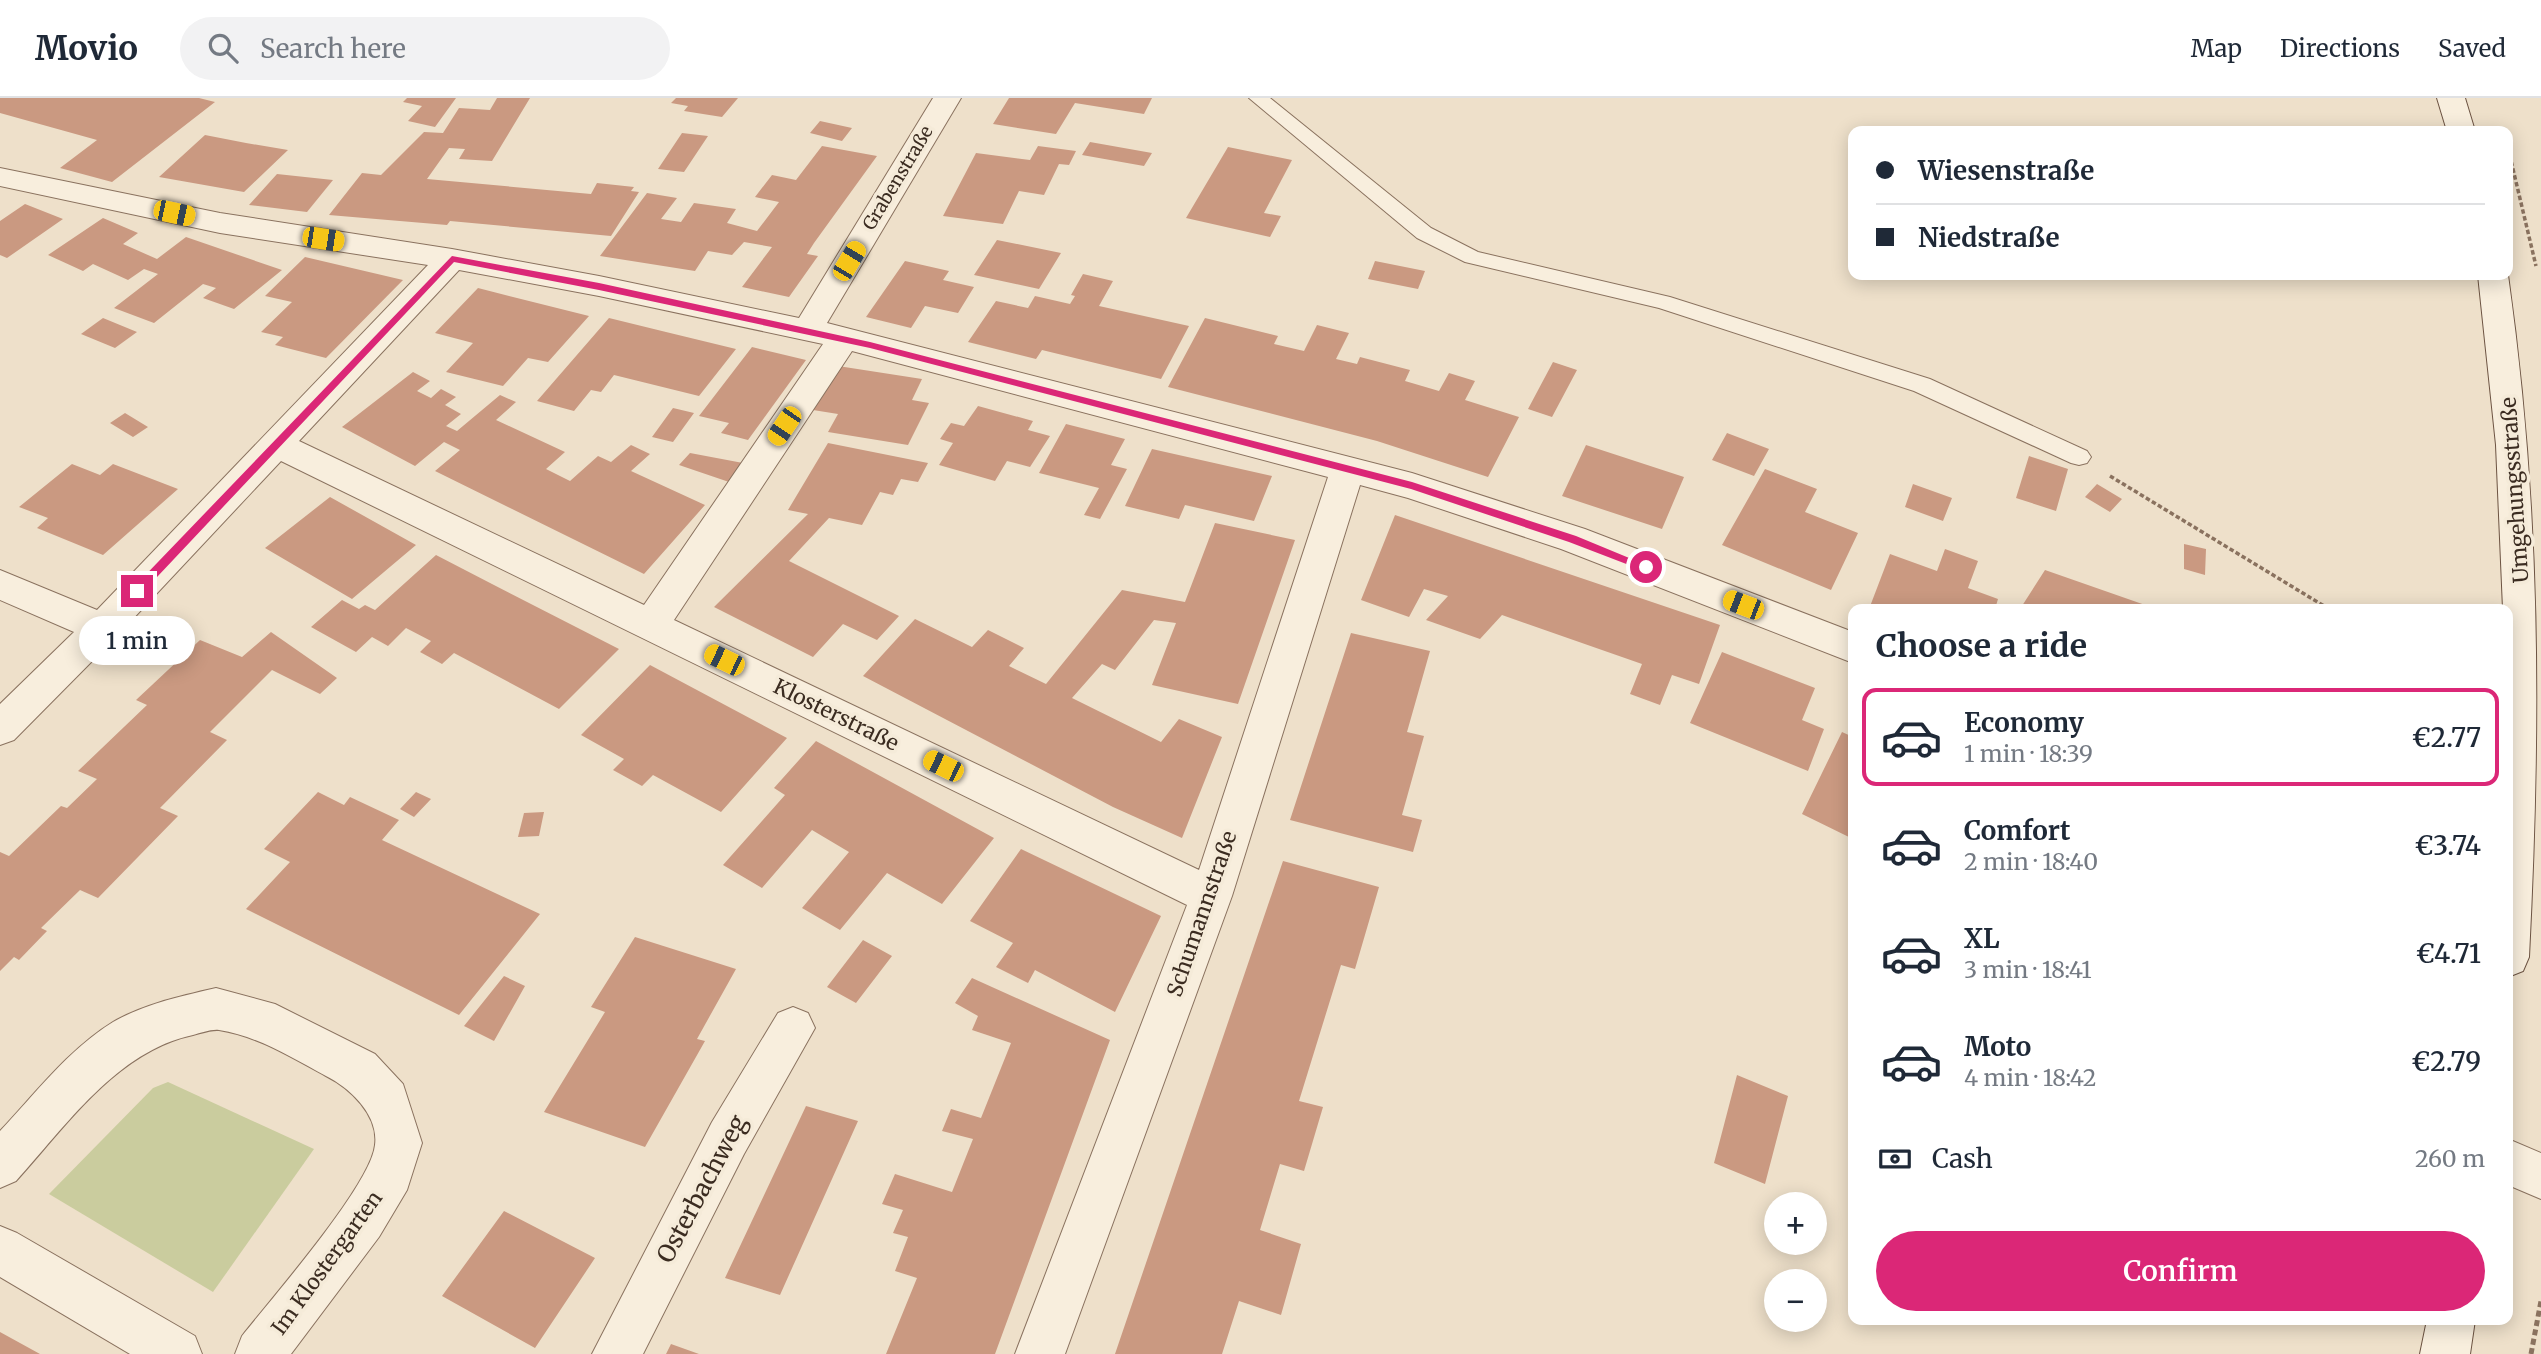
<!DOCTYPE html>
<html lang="en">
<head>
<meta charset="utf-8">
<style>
  :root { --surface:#fff; --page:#f2f2f3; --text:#1f2937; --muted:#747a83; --line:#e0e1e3; --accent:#db2777 }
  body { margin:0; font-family:Merriweather,serif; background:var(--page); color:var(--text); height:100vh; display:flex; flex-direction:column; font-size:26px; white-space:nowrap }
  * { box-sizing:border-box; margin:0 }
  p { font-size:23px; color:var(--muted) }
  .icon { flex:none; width:38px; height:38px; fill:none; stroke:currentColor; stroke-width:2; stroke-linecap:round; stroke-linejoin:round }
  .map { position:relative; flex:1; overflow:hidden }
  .sheet { position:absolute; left:1848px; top:506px; width:665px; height:721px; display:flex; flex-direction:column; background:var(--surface); border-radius:14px; box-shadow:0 4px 18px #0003 }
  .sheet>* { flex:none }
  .top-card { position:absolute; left:1848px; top:28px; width:665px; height:154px; border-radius:14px; box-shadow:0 4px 18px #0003; display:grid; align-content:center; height:154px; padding:0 28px; background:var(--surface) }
  .fabs { position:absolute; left:1764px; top:1094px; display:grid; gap:14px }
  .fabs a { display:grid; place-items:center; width:63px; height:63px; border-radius:50%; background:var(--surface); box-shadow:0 4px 18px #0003; font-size:35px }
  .end { position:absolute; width:32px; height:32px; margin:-16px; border:9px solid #db2777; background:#fff; box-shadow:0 0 0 4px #fff }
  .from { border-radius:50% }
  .bubble { position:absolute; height:49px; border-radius:24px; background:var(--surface); box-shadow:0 4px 18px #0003; font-size:23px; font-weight:600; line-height:49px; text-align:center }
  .car { position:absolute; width:21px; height:42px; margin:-21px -10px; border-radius:9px; box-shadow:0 0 5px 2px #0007; background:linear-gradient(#f5c518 24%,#345 0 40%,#f5c518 0 76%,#345 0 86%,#f5c518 0) }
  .top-card b { display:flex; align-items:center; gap:24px; height:66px; font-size:26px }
  .top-card b+b { border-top:2px solid var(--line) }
  .top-card i { width:18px; height:18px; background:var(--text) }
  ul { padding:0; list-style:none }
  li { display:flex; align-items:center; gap:21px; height:98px; margin:0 14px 10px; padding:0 14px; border:4px solid transparent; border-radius:14px }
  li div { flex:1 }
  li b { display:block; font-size:26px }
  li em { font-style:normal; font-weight:600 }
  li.on { border-color:var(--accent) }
  li>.icon { width:63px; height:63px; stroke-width:1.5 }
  h2 { padding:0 28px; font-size:32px; line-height:84px }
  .pay { display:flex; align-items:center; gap:18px; height:77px; padding:0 28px; font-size:26px }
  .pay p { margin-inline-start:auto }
  .action { display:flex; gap:14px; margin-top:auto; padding:14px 28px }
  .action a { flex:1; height:80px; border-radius:42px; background:var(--accent); color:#fff; font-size:28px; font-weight:600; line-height:80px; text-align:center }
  header { display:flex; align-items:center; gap:42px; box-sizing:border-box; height:98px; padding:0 35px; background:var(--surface); border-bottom:2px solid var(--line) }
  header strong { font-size:33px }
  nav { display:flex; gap:38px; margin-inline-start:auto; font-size:24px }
  .search { width:490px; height:63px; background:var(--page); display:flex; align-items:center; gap:18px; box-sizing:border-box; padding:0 24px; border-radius:38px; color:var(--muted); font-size:26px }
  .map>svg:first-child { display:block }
  .green { fill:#cacc9e }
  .building { fill:#ca9981 }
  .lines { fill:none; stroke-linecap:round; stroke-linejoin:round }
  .lane-casing { stroke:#8a725f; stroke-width:2 }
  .street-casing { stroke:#8a725f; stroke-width:2 }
  .secondary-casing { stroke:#6c5342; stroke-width:2 }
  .path-far1 { stroke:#8a725f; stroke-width:3.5; stroke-dasharray:4.5 2.5; stroke-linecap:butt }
  .path { stroke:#8a725f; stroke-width:5; stroke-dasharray:6 3.5; stroke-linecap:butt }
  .lane { fill:#f8eedd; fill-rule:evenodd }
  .street { fill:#f8eedd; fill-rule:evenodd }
  .secondary { fill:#f8eedd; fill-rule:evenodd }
  .route { fill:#db2777 }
  .labels { text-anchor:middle; stroke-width:7; stroke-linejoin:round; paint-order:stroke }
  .far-street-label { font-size:18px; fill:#3b2c21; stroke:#f5ebd9 }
  .street-label { font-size:21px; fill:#3b2c21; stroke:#f5ebd9 }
  .near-street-label { font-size:24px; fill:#3b2c21; stroke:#f5ebd9 }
</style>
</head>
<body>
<header>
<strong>Movio</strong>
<div class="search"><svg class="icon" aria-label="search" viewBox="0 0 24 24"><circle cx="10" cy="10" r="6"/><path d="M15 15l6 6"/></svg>Search here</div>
<nav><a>Map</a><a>Directions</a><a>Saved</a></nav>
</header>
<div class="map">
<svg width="2541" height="1256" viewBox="0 0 2541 1256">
  <rect width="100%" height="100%" fill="#eee0ca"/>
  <path class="green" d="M168,984l146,67 -101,143 -164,-98 104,-106z"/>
  <path class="building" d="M0,0h199l16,4 -103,80 -52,-14 37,-28 -97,-27z
    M407,0h49l-21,29 -27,-6 14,-15 -19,-4z
    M497,0h33l-38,63 -33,-2 6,-10 -16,-1 -22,31 164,15 6,-11 37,4 -3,4 8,1 -28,44 -161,-15 -3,4 -118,-10 33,-42 19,2 43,-43 19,1 16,-25 31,2z
    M676,0h62l-16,19 -38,-6 4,-5 -17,-3z
    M1009,0h143l-8,16 -69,-11 -19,31 -63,-10z
    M820,23l32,7 -10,13 -32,-8z
    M682,35l26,3 -24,36 -26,-3z
    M205,37l41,8 42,7 -44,42 -85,-15z
    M1090,44l62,11 -8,13 -62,-11z
    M822,48l55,10 -63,87 -7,11 11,2 -29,41 -47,-10 30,-40 -28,-5 -12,13 -24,-4 -13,20 -95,-15 47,-63 30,5 -16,21 20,3 13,-19 42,6 -9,14 30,8 22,-29 -24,-5 17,-22 24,5z
    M1038,48l38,5 -7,14 -10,-1 -15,31 -25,-4 -16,33 -60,-8 33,-63 54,7z
    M1228,49l64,13 -28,53 17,3 -11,21 -84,-19z
    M277,76l56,6 -26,32 -58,-7z
    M25,106l38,15 -56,39 -7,-3v-34z
    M103,120l35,15 -15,11 34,15 29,-22 96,33 -48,39 -31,-11 13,-10 -13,-4 -49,39 -40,-15 44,-34 -14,-5 -16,11 -35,-16 -10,7 -35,-16z
    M997,142l64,13 -22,36 -65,-14z
    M305,159l98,23 -77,78 -51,-13 8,-8 -22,-5 31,-30 -27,-6z
    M905,163l44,10 -6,9 31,7 -16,26 -33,-7 -14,22 -45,-11z
    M1375,163l50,10 -7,18 -50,-10z
    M1083,176l30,7 -14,25 90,20 -28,53 -119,-29 -6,9 -68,-17 28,-41 32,7 7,-12 35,8 5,-8 -4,-1z
    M478,190l59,15 52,13 -41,46 -20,-4 -25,28 -57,-14 27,-29 -38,-10z
    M103,220l34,14 -22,16 -34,-14z
    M609,220l57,14 70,17 -37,47 -85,-21 -13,17 -10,-2 -17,21 -37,-10z
    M1205,220l73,18 -4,8 30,7 13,-26 32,8 -13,26 21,5 3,-7 50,13 -5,11 34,10 10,-18 26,8 -10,19 54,17 -31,60 -111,-36 -209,-54z
    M752,249l54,13 -58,80 -27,-7 8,-10 -30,-7z
    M1553,264l24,8 -25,47 -24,-8z
    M838,268l84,13 -10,21 17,3 -21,42 -80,-13 10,-18 -25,-4z
    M413,274l17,9 -13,10 14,7 10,-9 15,8 -11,8 16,9 -15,12 11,5 43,-36 16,7 -20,18 69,32 -19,17 24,12 28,-25 13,6 20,-17 19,9 -19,17 74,34 -61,69 -209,-103 25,-21 -16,-8 -29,24 -73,-39z
    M978,308l55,15 -5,9 22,6 -20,31 -23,-6 -12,20 -56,-16 14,-22 -13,-4 11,-16 13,3z
    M673,310l21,5 -21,29 -21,-5z
    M125,315l23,14 -15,10 -23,-14z
    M1066,326l59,15 -14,26 16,4 -27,50 -16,-4 15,-27 -60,-15z
    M1727,335l42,16 -15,27 -42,-16z
    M828,345l100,20 -10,19 -17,-3 -8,16 -13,-3 -18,33 -33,-7 -40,43 110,55 -22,24 -34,-16 -30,33 -99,-50 94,-93 -20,-4z
    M1586,347l98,32 -22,52 -100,-33z
    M1152,351l120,27 -18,45 -69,-16 -6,14 -54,-13z
    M690,355l53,10 -14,19 -50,-17z
    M2029,358l39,13 -12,42 -40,-13z
    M72,366l28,11 13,-11 65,25 -75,66 -66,-27 11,-10 -29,-11z
    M1765,371l52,20 -12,23 53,21 -27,57 -109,-45z
    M1913,386l39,14 -9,23 -38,-14z
    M2097,386l25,15 -12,13 -25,-15z
    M330,399l86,48 -64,54 -87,-51z
    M1395,417l325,110 -21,59 -27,-9 -12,30 -30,-11 12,-30 -140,-49 -22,24 -54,-19 22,-24 -24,-7 -15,28 -48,-17z
    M1215,425l80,17 -57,164 -86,-19 24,-62 -22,-3 -39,50 -13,-6 -30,34 89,44 18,-23 43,18 -40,101 -69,-31 -250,-131 52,-57 57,28 16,-17 36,18 -15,18 37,18 76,-94 63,12z
    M2184,446l22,5 -1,26 -21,-6z
    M1945,451l33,12 -10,27 30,11 -3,10h-126l21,-55 47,17z
    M436,457l56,29 127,65 -60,60 -105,-56 -12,11 -22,-12 11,-11 -25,-13 -18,18 -16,-9 -16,15 -45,-25 31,-27 17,9 6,-4 10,5z
    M2045,472l103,36 -1,3h-127z
    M271,534l66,46 -17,16 -48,-24 -62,62 17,8 -67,68 18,8 -80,82 -18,-8 -39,38 6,3 -28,29 -5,-3 -14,14v-119l9,4 52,-50 6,2 30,-29 -19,-8 69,-66 -11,-5 64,-60 42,17z
    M1351,535l79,18 -23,81 17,4 -22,79 20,5 -9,32 -123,-32z
    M1722,554l93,36 -13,32 22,9 -16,42 -118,-48z
    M650,567l137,73 -66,74 -68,-37 -11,11 -29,-16 11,-11 -43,-24z
    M1842,634l11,5v102l-51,-25z
    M816,643l178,97 -52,66 -55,-31 -47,57 -38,-22 47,-56 -37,-22 -50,58 -39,-23 62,-70 -11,-7z
    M318,694l26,13 6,-8 49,23 -17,20 158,74 -81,101 -213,-106 44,-47 -26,-13z
    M416,694l15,7 -17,18 -14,-8z
    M544,714l-5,24 -21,1 6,-24z
    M1021,751l140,67 -46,96 -80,-42 -7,13 -32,-16 17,-24 -43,-22z
    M1283,763l96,26 -24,82 -14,-4 -42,136 24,6 -19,64 -24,-7 -20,66 41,14 -20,71 -42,-14 -17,53h-107z
    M635,839l101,32 -39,70 8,2 -60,106 -101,-35 61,-100 -14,-5z
    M863,842l29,16 -36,47 -29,-16z
    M504,878l21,10 -31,55 -30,-15z
    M972,880l138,62 -115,314h-109l31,-76 -22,-7 13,-34 -15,-4 10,-23 -21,-6 13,-30 57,18 21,-53 -31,-8 9,-22 30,9 30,-75 -39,-13 6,-14 -23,-13z
    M1737,977l51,21 -23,88 -51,-21z
    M806,1008l52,15 -78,174 -55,-17z
    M504,1113l91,47 -60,90 -93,-52z
    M0,1234l40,22h-40z
    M671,1246l28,10h-33z"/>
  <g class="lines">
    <g class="lane-casing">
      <path id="lane" d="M1249,0h21l161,130 47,24 192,45 260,82 157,72 4,6 -4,6 -8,2 -8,-2 -157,-72 -255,-83 -194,-46 -48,-24z"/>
    </g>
    <g class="street-casing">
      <path id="street" d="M933,0h28l-134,225 585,150 173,56 268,103v31l-292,-114 -153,-51 -48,-13 -128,411 -167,458h-50l172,-449 -906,-444 -166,177 -101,102 -14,5v-41l74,-72 -74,-32v-30l97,40 331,-345 -208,-32 -220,-47v-18l220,45 232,36 147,27 200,42zM459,172l140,26 224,48 -179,261 -345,-164zM852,253l476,126 -129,393 -525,-250z
        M216,890l59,16 100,50 28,30 19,59 -15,47 -28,47 -88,117h-56l7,-18c29,-37 129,-151 133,-191 4,-30 -25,-57 -49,-69 -34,-18 -68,-40 -107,-46 -8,-1 -18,3 -26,5 -76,16 -127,91 -177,146l-16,7v-57c35,-37 69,-82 113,-109 31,-18 69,-26 103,-34z
        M793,909l15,6 7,15 -71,126 -101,200h-51l120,-232 66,-109z
        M2508,1041l33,14v46l-33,-14z
        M0,1128l17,7 178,103 7,18h-72l-130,-77z"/>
    </g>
    <g class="secondary-casing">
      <path id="secondary" d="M2437,0h28l10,33h-28z
        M2478,177h30c33,233 33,448 21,682l-6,14 -15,6v-368h-5l-7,-164z
        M2427,1222h48l-5,34h-50z"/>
    </g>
    <path class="path-far1" d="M2508,50l28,118
      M2110,378l219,133"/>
    <path class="path" d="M2531,1256l10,-53"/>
    <use href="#lane" class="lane"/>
    <use href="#street" class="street"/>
    <use href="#secondary" class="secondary"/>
  </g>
  <path class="route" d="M452,158l147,27 271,59 542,140 164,54 75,31 -2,3h-7l-73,-28 -158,-53 -541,-141 -271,-58 -145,-28 -313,332h-8v-6z"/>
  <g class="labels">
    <g class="far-street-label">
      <text transform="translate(898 80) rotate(-59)" y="6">Grabenstraße</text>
    </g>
    <g class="street-label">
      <text transform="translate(2515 392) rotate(-94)" y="7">Umgehungsstraße</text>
      <text transform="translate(836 617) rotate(26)" y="7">Klosterstraße</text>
      <text transform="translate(1202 816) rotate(-71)" y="7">Schumannstraße</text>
      <text transform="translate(327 1165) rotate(-54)" y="7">Im Klostergarten</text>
    </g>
    <g class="near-street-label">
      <text transform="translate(702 1091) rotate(-62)" y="8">Osterbachweg</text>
    </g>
  </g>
</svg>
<div class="fabs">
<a>+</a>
<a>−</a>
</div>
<i class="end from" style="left:1646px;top:469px"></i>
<i class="end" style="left:137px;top:493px"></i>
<div class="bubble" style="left:79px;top:518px;width:116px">1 min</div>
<i class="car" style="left:174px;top:115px;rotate:102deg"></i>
<i class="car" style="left:323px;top:141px;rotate:99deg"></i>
<i class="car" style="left:849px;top:163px;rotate:31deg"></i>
<i class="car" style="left:784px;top:328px;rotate:214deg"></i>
<i class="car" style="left:1743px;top:507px;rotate:291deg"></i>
<i class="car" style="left:724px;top:562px;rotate:296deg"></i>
<i class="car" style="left:943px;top:668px;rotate:296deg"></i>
<div class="top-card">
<b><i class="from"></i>Wiesenstraße</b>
<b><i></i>Niedstraße</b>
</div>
<section class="sheet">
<h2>Choose a ride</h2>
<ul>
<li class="on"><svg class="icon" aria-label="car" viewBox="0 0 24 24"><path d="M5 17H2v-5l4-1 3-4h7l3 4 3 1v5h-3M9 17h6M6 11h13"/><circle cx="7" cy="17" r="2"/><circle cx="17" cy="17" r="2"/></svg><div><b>Economy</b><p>1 min · 18:39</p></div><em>€2.77</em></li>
<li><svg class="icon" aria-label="car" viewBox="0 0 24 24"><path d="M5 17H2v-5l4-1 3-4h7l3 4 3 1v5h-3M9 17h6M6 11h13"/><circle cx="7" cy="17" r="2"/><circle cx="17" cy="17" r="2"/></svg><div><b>Comfort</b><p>2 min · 18:40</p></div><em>€3.74</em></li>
<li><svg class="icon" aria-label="car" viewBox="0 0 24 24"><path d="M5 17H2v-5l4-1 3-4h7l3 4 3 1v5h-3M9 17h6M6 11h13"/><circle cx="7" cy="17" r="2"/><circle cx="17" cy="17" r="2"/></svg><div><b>XL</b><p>3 min · 18:41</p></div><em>€4.71</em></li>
<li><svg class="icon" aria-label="car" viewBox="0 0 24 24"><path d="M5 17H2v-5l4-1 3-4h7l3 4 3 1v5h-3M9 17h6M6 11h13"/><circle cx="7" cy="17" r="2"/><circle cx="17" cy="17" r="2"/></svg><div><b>Moto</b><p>4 min · 18:42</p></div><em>€2.79</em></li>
</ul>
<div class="pay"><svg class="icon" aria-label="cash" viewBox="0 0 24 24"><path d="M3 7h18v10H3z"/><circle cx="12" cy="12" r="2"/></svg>Cash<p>260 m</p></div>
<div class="action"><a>Confirm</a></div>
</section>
</div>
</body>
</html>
